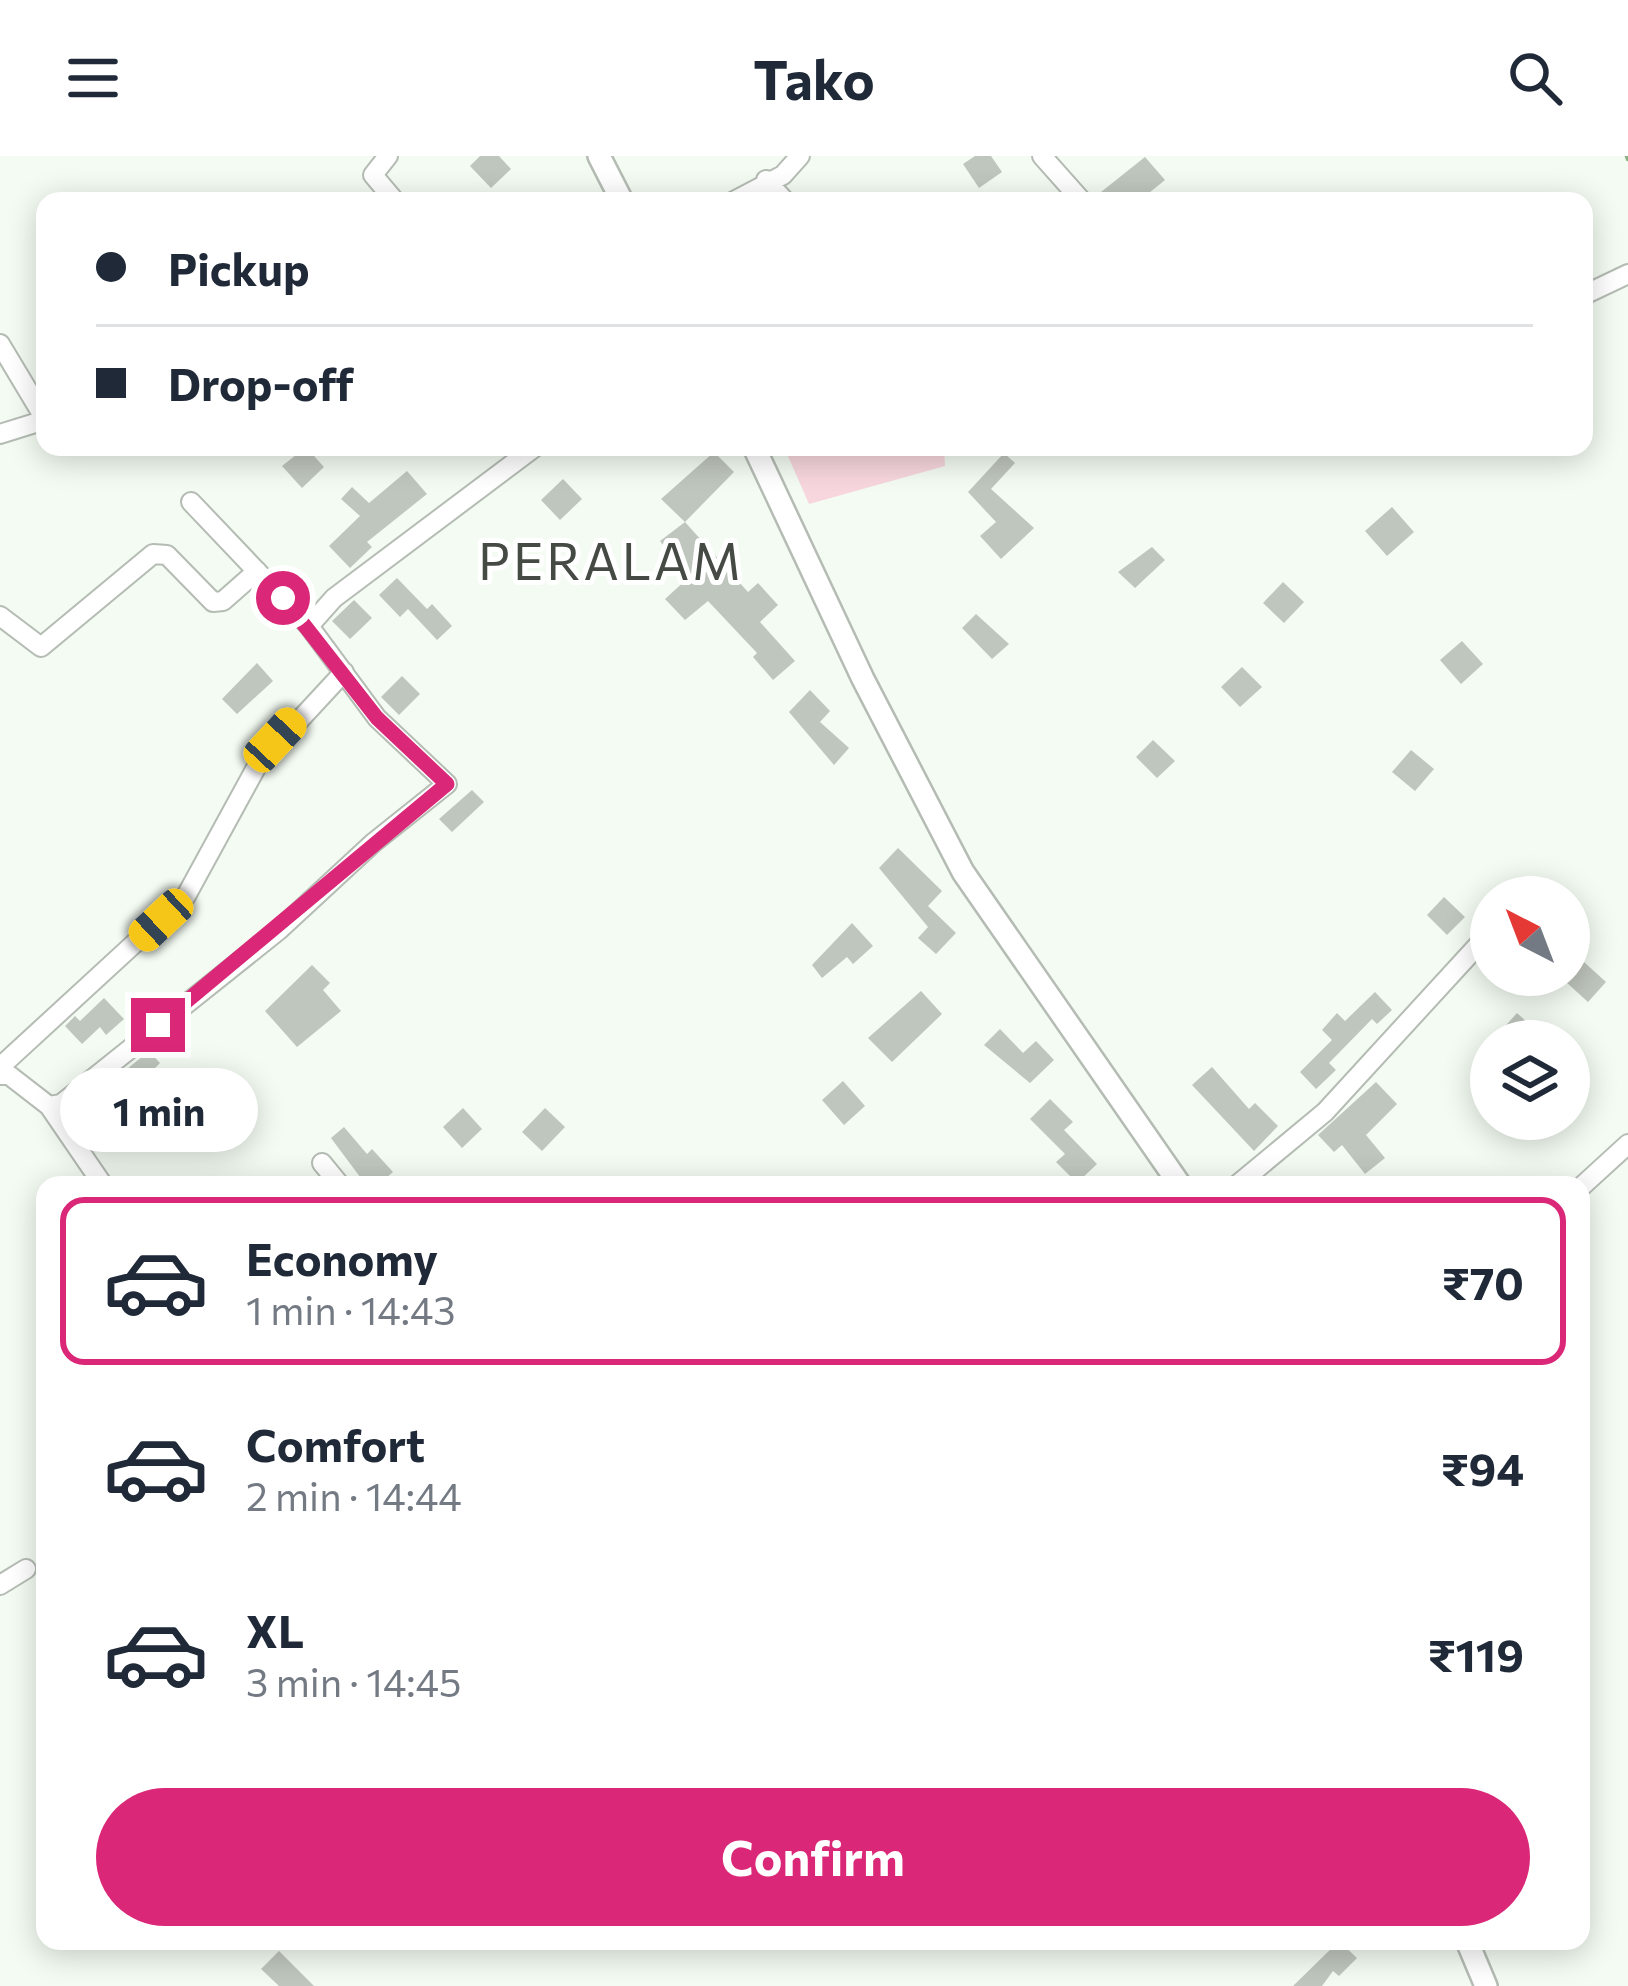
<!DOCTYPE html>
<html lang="en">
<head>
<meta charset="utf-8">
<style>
  :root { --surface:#fff; --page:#f2f2f3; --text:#1f2937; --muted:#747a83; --line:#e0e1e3; --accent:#db2777 }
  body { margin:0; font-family:Commissioner,sans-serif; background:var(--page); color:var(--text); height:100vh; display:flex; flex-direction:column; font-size:45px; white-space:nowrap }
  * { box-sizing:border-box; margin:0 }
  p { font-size:39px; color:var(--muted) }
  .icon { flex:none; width:66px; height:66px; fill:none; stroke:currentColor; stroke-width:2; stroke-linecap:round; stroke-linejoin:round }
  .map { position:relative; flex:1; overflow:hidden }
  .sheet { position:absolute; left:36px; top:1020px; width:1554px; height:774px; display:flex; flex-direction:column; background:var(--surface); border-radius:24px; box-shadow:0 6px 30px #0003 }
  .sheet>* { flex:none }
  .banner { position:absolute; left:36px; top:36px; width:1557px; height:264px; border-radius:24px; box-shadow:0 6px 30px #0003; display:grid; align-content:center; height:264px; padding:0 60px; background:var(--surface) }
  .needle { width:78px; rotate:318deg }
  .tools { position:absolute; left:1470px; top:720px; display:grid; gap:24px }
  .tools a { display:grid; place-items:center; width:120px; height:120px; border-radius:50%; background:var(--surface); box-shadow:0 6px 30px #0003; font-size:60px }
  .end { position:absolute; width:54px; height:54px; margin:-27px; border:15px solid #db2777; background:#fff; box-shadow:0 0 0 6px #fff }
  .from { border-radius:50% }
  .bubble { position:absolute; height:84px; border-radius:42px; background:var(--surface); box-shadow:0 6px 30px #0003; font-size:39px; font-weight:700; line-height:84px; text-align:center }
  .car { position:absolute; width:36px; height:72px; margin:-36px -18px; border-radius:15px; box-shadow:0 0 9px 3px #0007; background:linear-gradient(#f5c518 24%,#345 0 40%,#f5c518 0 76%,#345 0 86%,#f5c518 0) }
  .banner b { display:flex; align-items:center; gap:42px; height:114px; font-size:45px }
  .banner b+b { border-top:3px solid var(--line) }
  .banner i { width:30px; height:30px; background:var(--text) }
  ul { padding:21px 0 0; list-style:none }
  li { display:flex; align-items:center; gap:36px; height:168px; margin:0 24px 18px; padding:0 36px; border:6px solid transparent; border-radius:24px }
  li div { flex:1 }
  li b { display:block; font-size:45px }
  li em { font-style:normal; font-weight:700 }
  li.current { border-color:var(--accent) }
  li>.icon { width:108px; height:108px; stroke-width:1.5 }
  .button { display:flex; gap:24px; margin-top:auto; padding:24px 60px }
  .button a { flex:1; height:138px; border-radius:72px; background:var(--accent); color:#fff; font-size:48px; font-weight:700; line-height:138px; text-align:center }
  header { display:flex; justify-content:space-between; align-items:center; height:156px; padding:0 60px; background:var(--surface); font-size:54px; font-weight:700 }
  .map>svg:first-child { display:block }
  .green { fill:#f7d6dd }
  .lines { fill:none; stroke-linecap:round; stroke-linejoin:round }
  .stream { stroke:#87b27f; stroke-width:4.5 }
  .building { fill:#bfc6bd }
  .minor-casing { stroke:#b4bcb3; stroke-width:22 }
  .tertiary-casing { stroke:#b4bcb3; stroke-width:26 }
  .minor { stroke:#fff; stroke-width:18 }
  .tertiary { stroke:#fff; stroke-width:21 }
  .route { stroke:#db2777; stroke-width:15 }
  .labels { text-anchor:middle; stroke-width:10; stroke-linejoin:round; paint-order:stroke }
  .quarter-label { font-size:51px; letter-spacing:3px; fill:#454b44; stroke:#fff }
</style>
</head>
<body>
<header><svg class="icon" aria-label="menu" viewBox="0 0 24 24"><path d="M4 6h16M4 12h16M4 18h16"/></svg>Tako<svg class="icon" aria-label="search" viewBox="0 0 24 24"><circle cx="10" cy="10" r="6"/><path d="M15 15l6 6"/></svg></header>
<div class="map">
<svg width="1628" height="1830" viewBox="0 0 1628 1830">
  <rect width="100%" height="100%" fill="#f3fbf2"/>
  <path class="green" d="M784,291h160l1,19 -136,38z"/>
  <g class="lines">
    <path class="stream" d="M1627,0l1,3"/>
  </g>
  <path class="building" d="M480,0h19l12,13 -20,19 -21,-22z
    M975,0h16l11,16 -23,16 -16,-24z
    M1145,1l20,23 -21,17 -4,-5 -11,9h-22l-6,-9z
    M306,291l18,20 -22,21 -20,-22z
    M714,296l20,20 -49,50 -24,-23z
    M1004,297l11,10 -24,26 43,39 -33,31 -21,-23 16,-14 -28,-30z
    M407,315l20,23 -60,48 5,5 -22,21 -21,-22 31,-30 -19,-17 11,-12 17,16z
    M563,323l19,20 -22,21 -19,-20z
    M1392,351l22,25 -27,24 -22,-25z
    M685,366l63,70 10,-9 20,22 -18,17 35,39 -22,19 -20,-23 4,-4 -49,-52 -23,19 -20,-21 23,-21 -28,-37z
    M1152,391l13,13 -30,28 -17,-16z
    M397,422l30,31 5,-5 20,22 -15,14 -29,-31 -8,8 -21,-22z
    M1283,426l21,20 -20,21 -21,-20z
    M354,444l18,18 -22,21 -18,-18z
    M976,458l33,30 -17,15 -30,-31z
    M1462,485l21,23 -22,20 -21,-24z
    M257,507l16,18 -36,33 -15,-15z
    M1242,511l20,20 -22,20 -19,-20z
    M402,520l18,18 -21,21 -18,-18z
    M810,534l20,21 -10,11 29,26 -15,17 -45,-53z
    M1153,584l22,21 -18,17 -21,-21z
    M1411,594l23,19 -19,22 -23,-19z
    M472,634l12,12 -32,30 -13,-13z
    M898,692l44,43 -14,15 28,27 -20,21 -18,-16 10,-11 -49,-59z
    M1444,741l21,20 -18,18 -20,-20z
    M852,767l21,23 -20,18 -6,-7 -25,21 -10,-13z
    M1584,806l22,20 -18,20 -22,-20z
    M312,809l18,18 -7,7 18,21 -44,36 -32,-36z
    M921,835l21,23 -50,48 -24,-24z
    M1375,836l17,18 -15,14 -5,-5 -43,44 7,7 -20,19 -16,-17 32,-32 -10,-10 15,-17 8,8z
    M104,842l20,21 -18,16 -6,-8 -18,17 -17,-18 10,-10 5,5z
    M1517,857l31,28h-42l-8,-7z
    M1000,873l23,24 13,-12 18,19 -24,23 -46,-38z
    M149,895l11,12 -40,41 -15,-17z
    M1212,911l37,42 6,-6 23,23 -24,25 -62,-66z
    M843,925l22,25 -21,19 -22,-25z
    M1376,926l21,22 -31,31 19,23 -20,16 -23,-29 -8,7 -16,-17z
    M1050,943l23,23 -9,8 33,34 -20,19 -21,-21 9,-8 -35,-35z
    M463,952l19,21 -20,19 -19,-21z
    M545,952l20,19 -23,24 -20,-19z
    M344,971l23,27 5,-5 21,23 -15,13h-12l-35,-47z
    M1339,1785l18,17 -18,18 -6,-5 -11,15h-29z
    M279,1795l35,35h-35l-18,-17z"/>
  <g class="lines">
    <g class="minor-casing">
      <path id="minor" d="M388,0l-15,19 22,26
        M1042,0l40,45
        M766,24l19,21
        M734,45l49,-26 17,-19
        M1584,139l44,-21
        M0,188l45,75
        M0,278l45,-14
        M191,346l118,124
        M0,460l41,31 112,-93 14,1 46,47 10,-1 34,-30
        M0,911l186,-171 71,-130 87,-94
        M0,919h9l40,31 12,-2 218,-174 94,-87 74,-59 -70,-66 -68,-92 25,-28 201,-151
        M49,950l54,79
        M322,1007l18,22
        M1237,1029l88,-73 166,-181
        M1581,1031l47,-43
        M0,1429l26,-16"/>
    </g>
    <g class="tertiary-casing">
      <path id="tertiary" d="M599,0l23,45
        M754,291l109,232 100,193 217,313
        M1467,1785l19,45"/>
    </g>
    <use href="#minor" class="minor"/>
    <use href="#tertiary" class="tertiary"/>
  </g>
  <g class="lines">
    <path class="route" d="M158,869l289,-241 -70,-66 -94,-120"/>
  </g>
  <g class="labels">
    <g class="quarter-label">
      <text x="611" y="424">PERALAM</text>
    </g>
  </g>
</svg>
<div class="tools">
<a><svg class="needle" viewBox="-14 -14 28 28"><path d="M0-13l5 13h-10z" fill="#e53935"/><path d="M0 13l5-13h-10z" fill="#747a83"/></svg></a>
<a><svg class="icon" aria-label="layers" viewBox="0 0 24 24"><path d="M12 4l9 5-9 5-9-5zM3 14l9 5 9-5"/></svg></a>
</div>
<i class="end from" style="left:283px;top:442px"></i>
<i class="end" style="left:158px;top:869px"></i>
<div class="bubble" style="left:60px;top:912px;width:198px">1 min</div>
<i class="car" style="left:275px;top:584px;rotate:43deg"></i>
<i class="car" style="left:161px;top:764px;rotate:227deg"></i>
<div class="banner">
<b><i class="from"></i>Pickup</b>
<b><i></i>Drop-off</b>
</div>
<section class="sheet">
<ul>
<li class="current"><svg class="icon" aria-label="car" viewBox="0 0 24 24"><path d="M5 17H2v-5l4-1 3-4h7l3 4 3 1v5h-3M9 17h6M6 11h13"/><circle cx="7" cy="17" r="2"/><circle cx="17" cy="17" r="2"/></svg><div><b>Economy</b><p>1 min · 14:43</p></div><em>₹70</em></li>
<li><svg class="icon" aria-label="car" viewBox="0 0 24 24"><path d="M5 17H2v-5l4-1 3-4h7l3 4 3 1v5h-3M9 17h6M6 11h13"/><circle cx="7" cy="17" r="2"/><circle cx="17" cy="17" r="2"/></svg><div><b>Comfort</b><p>2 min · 14:44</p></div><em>₹94</em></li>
<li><svg class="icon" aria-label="car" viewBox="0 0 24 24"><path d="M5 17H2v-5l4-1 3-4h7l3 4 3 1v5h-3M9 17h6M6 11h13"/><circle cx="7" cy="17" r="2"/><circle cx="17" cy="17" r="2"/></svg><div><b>XL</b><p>3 min · 14:45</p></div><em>₹119</em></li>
</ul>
<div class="button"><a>Confirm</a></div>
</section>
</div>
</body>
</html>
